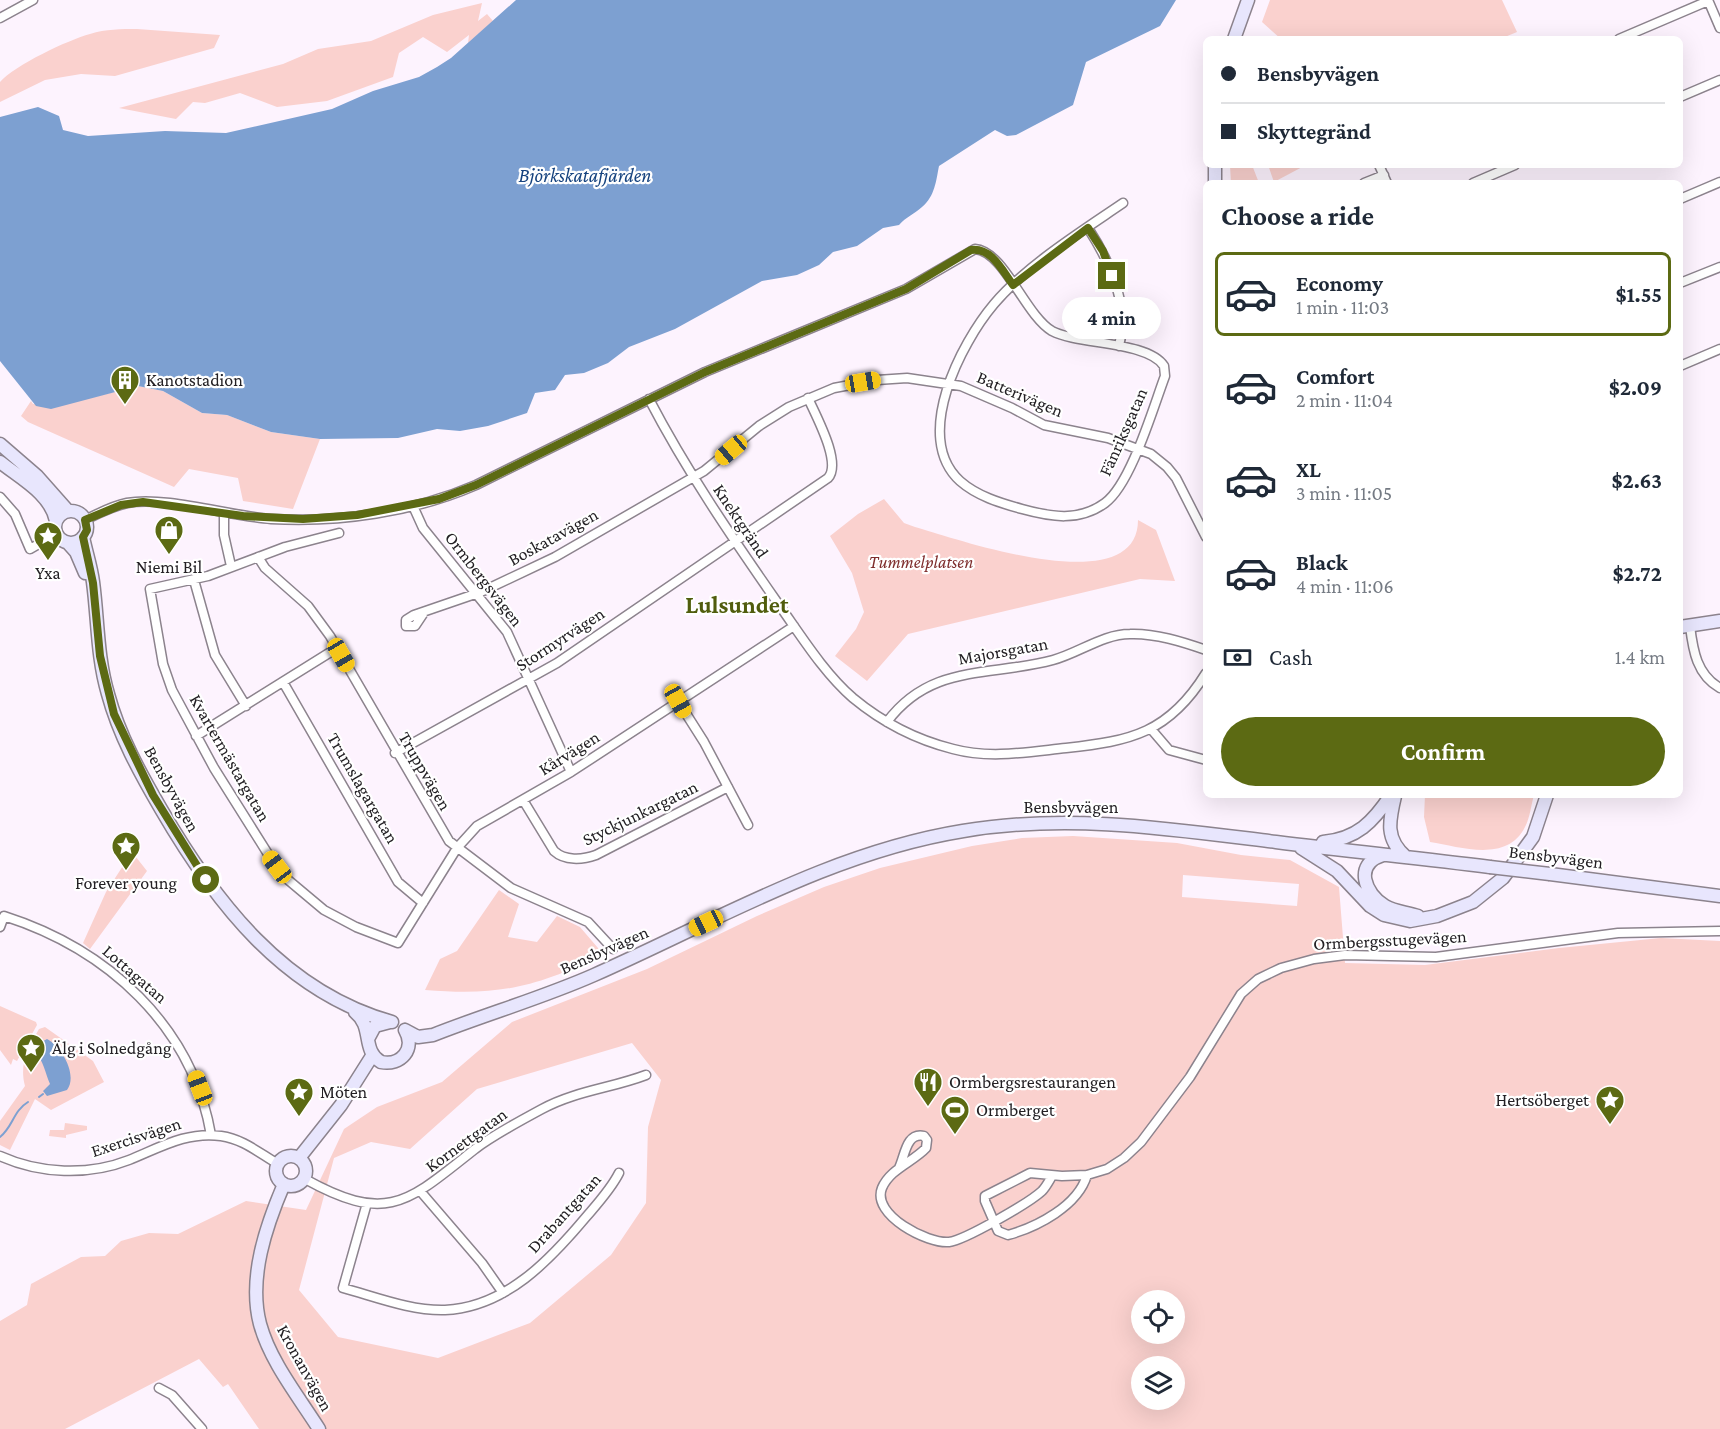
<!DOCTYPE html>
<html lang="en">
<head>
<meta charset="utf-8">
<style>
  :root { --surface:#fff; --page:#f2f2f3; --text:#1f2937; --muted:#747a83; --line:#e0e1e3; --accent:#5c6a13 }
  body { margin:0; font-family:"Crimson Pro",serif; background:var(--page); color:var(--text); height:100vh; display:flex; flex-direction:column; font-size:22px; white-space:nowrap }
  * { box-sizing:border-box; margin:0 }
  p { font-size:20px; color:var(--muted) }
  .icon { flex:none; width:33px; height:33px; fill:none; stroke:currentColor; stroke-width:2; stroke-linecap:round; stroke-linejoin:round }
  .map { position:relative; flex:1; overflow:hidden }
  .panel { position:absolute; left:1203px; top:180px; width:480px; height:618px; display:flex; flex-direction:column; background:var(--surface); border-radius:9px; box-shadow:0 6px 24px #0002 }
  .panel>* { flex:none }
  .top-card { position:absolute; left:1203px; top:36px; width:480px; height:132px; border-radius:9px; box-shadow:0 6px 24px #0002; display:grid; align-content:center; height:132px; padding:0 18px; background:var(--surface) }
  .controls { position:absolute; left:1131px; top:1290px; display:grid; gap:12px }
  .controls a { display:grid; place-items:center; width:54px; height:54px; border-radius:50%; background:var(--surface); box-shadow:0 6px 24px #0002; font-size:30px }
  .end { position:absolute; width:27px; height:27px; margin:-14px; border:8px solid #5c6a13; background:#fff; box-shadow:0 0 0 3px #fff }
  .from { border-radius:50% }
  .bubble { position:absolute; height:42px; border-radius:21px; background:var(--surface); box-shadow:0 6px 24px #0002; font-size:20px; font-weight:700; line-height:42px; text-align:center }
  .car { position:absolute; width:18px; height:36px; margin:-18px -9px; border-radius:8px; box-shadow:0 0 4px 2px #0007; background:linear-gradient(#f5c518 24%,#345 0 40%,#f5c518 0 76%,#345 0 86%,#f5c518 0) }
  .top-card b { display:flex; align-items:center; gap:21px; height:57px; font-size:22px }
  .top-card b+b { border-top:2px solid var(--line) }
  .top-card i { width:15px; height:15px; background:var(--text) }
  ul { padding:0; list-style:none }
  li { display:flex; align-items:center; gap:18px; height:84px; margin:0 12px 9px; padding:0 6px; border:3px solid transparent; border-radius:9px }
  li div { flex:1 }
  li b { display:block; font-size:22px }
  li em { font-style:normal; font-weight:700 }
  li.selected { border-color:var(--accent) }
  li>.icon { width:54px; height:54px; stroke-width:1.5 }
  h2 { padding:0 18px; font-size:27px; line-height:72px }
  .pay { display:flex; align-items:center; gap:15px; height:66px; padding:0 18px; font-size:22px }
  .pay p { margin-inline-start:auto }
  .action { display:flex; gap:12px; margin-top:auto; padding:12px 18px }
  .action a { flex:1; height:69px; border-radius:36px; background:var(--accent); color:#fff; font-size:24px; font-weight:700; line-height:69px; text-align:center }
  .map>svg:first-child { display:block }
  .green { fill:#fad1ce; fill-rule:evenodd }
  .water { fill:#7da0d1 }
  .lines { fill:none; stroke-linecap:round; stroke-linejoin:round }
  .stream { stroke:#7da0d1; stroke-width:2 }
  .street-casing { stroke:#8c838d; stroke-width:11 }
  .secondary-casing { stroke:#8c838d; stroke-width:15 }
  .street { stroke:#fff; stroke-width:8 }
  .secondary { stroke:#e8e6fd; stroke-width:12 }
  .secondary-bridge-casing { stroke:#8c838d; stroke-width:15; stroke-linecap:butt }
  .secondary-bridge { stroke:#e8e6fd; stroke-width:12 }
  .route { stroke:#5c6a13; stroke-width:8 }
  .labels { text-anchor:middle; stroke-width:4.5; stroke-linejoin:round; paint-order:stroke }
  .poi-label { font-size:18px; fill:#232024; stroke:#fff; text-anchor:start }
  .street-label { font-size:18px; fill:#232024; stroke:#fff }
  .park-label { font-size:18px; font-style:italic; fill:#7e2d2c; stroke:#fff }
  .water-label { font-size:20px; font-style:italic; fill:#15427e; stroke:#fff }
  .district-label { font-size:24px; font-weight:bold; fill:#505d0d; stroke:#fff }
</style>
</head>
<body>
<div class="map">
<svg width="1720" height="1429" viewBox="0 0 1720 1429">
  <rect width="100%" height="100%" fill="#fdf3fe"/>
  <path class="green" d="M1270,0h232l15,32 -17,7h-219l-19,-17z
    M482,3l-4,18 9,-7 6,7 -25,22 1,-8 -22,17 -24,-15 -24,16 -6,24 -66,24 -50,6 -37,-14 -35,10 -12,-1 -17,17 -57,-11 164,-44 35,-15 53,-8 62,-26z
    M137,29l83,6 -6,13 -99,28 -34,-2 -36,6 -45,22v-20c15,-17 68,-42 90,-48 16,-5 31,-5 47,-5z
    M1230,165h22l7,18h-28z
    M1268,165h38l-32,17z
    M138,386l25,5 39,22 25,2 44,17 49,7 -27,70 -50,-8 -5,-23 -49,-9 -15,18 -146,-65 -7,-6 10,-15 2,3 57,-6z
    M884,499l20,24 11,4c42,12 223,76 223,-7l18,10 19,51 -35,-2 -232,55 -41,47 -32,-25 21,-27 8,-17 -12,-39 -22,-37 28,-22z
    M1425,795h109c-3,10 -4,23 -9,32 -18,36 -64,20 -95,15l-6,-25z
    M1073,836l104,7 64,12 49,5 49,27 6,76 80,2 134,-17 102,-10 59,3v488h-1461l-31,-45 -5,3 -24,-28 -134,70h-65v-108l27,-16 4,-21 50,-27 24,-1 16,-15 28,-8 29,1 68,-33 60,9 38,-81 33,-22 65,-25 70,-60 135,-53 110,-53 67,-29 56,-19 92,-22 50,-8zM1183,875l116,9 -2,22 -115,-9zM632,1043l29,37 -13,47 -2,76 -35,52 -81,68 -92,35 -100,-21 -39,-47 35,-132 37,-16 39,7 67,-60zM1142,1300h32v34h-32zM1142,1366h32v34h-32z
    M132,852l15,19 -57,78 -7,-6 23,-51z
    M499,890l20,14 -11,33 29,5 20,-26 23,11 24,28c-70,32 -102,41 -179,35l15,-31 17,-8z
    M0,1006l36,16 1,3 -20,36 -4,-2 -2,6 -11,-15z
    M45,1027l48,34 11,21 -53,28 -16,-11 -25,51 -10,-5v-24l25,-35c-6,-22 3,-38 14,-57z
    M65,1123l22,3v4l-21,5v3l-17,-2 1,-6h14z"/>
  <path class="water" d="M516,0h660l-16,26 -74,36 -13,43 -57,30 -9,1 -12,-6 -56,36c-3,15 -4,30 -17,41 -8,7 -16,10 -23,18l-16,3 -26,18 -24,6 -14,13 -22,10 -35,6 -87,48 -46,18 -21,16 -24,10 -19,2 -10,15 -20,3 -8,20 -39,13 -28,5 -23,-2 -39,9 -78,1 -49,-7 -44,-17 -25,-2 -39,-22 -25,-5 -87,23 -15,-3 -36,-45v-244l38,-10 21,9 4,14 25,6 77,-5 61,2 106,-24 41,-18 46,-14 18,-10 14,-9z
    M47,1039c15,8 31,36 20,51l-20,6 -4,-5 7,-7c-5,-11 -6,-23 -16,-34l2,-5z"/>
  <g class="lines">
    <path class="stream" d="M39,1097l4,-3
      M0,1137c13,-10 13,-26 28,-35"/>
    <g class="street-casing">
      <path id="street" d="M1708,0l12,28
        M0,18l33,-18
        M1619,39l89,-38
        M1680,97l40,-17
        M1379,165l8,18
        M1364,183l20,-8
        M1473,183l42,-18
        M1680,199l40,-17
        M1088,228c22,34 42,77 31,118
        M1680,283l40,-16
        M1680,366l40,-17
        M649,399c37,71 82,137 128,203 23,32 46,70 76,96 29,24 64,42 100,51 37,10 75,3 113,-1 65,-7 103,-15 140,-75
        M0,497l15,17 15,35 26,-15
        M413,506l10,22 84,104 64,140
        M224,514v21l7,31
        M85,520c14,-7 27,-14 42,-17 39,-7 102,13 144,16 68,4 143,-7 205,-34l229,-113 201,-83 69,-40c29,2 50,66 77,82 26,14 96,10 112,35l1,10c-12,32 -34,108 -60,127 -26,19 -54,14 -83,6 -22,-6 -45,-13 -62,-28 -48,-44 1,-138 34,-177 32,-38 88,-73 129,-101
        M339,533l-54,14 -77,29 -58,13 13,75 9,26 42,78 54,86 19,25 37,31 32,17 42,16 59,-95 20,-22 94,-54 223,-146
        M258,557l7,11 43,38 22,30 119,205 62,47 77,34 25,27
        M194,580l21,75 31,51
        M423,614l-8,12h-9v-6l8,-5 67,-23 74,-35 149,-86 55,-45 30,-19 45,-19 43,-8 30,-2 54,8 51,22 32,17 64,13 43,16 16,13 9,11 30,59
        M1690,626c3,25 7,49 30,62
        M283,682l115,200 25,21
        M678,701l26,41 44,83
        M887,722c44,-59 103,-45 166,-62 26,-7 50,-26 77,-26 25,-1 53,8 76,16
        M1151,729l18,21 37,10
        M196,736l141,-88
        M395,753l162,-90 271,-185c14,-15 -12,-62 -20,-80
        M523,800l31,51c11,10 28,9 42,4l132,-68
        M0,927l4,-11c103,33 188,109 207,219
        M0,1156c40,18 88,20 129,4 30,-12 58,-29 92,-24 22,3 38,17 57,28
        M899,1168c6,-12 7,-36 25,-32l3,4 -1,8c-13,14 -36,21 -44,40 -11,27 46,56 67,54 16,-2 80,-39 93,-51 4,-4 7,-10 10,-15
        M1087,1175c-9,31 -50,52 -79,60l-10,-4 -13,-30v-5l45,-23 32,3 25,-1 20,-6 17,-11 17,-16 49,-65 51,-83 17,-15 23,-11 33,-9 31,-4 91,2 182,-24 102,-2
        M305,1179c83,46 103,23 170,-30 20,-15 45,-28 67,-40 33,-18 70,-21 104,-34
        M421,1192l61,71 21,30
        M367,1203l-24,85c33,9 68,23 102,22 61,-3 105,-50 141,-93 12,-14 25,-28 33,-44
        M159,1388l13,7 30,34"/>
    </g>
    <g class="secondary-casing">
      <path id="secondary" d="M1234,39l14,-39
        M1215,165v18
        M0,444l37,32 31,35
        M0,462c20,16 51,32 56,59
        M55 527a16 16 0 1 1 32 0a16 16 0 1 1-32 0Z
        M83,537c3,15 8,29 10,45 5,37 4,75 15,112 11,41 32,79 53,115 54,93 123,183 231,213
        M68,543l8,9 9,21
        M1680,627l40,-6
        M1395,796c-6,25 -10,43 11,61
        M1323,842c34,-3 50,-20 68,-47
        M1301,848l36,23 33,35 14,9 26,6 27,-5 36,-14 30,-24 30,-41 14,-42
        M1383,855c-30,9 -18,39 2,51 10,6 22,6 33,10
        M1550,874l170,22
        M355,1012c19,15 6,38 26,50 20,4 35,-13 24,-32
        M405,1030l13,7 15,-2c53,-21 109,-37 161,-60 120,-53 238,-123 369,-144 105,-18 209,-2 313,11 71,9 143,16 214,25
        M368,1039l7,-13 15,-4
        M276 1171a15 15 0 1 1 30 0a15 15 0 1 1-30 0Z
        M299,1158l42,-53 31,-49
        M284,1184c-18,42 -36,94 -24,140 10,37 38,72 59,105"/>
    </g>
    <use href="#street" class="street"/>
    <use href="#secondary" class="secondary"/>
    <g class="secondary-bridge-casing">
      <path id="secondary-bridge" d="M1490,867l60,7"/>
    </g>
    <use href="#secondary-bridge" class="secondary-bridge"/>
  </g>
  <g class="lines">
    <path class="route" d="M206,880l-53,-85 -39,-81 -14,-58 -7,-73 -10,-46 4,-7 -2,-10 36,-15 22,-3 100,14 60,3 54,-4 82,-16 37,-14 229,-113 201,-83 65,-39c20,-3 31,20 42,35l75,-57 15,23 9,25"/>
  </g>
  <defs>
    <g id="building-pin" transform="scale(1.5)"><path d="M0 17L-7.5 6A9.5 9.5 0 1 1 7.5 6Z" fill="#5c6a13" stroke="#fff"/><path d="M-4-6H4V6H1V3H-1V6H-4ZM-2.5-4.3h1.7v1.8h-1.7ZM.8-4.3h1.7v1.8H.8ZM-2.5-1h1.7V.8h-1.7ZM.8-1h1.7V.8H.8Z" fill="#fff"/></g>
    <g id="shop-pin" transform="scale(1.5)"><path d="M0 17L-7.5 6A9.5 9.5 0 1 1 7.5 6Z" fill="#5c6a13" stroke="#fff"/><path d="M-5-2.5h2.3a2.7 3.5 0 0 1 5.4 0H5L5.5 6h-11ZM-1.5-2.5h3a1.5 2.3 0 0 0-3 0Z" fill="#fff"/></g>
    <g id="sight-pin" transform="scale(1.5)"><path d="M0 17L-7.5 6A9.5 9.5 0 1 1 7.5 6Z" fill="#5c6a13" stroke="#fff"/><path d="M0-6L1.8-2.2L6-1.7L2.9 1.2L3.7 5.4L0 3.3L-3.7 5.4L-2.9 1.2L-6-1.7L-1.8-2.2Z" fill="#fff"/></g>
    <g id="restaurant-pin" transform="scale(1.5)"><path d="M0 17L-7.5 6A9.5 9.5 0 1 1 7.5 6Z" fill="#5c6a13" stroke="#fff"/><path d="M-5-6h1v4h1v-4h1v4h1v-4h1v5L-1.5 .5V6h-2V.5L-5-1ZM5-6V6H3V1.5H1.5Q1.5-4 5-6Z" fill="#fff"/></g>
    <g id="stadium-pin" transform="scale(1.5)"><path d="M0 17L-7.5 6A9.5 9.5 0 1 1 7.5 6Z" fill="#5c6a13" stroke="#fff"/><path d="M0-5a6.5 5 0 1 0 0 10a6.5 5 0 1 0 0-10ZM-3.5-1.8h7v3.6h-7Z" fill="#fff"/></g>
  </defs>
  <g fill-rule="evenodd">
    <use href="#building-pin" x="125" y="380"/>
    <use href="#shop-pin" x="169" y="530"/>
    <use href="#sight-pin" x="48" y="536"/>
    <use href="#sight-pin" x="126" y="846"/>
    <use href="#sight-pin" x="31" y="1048"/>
    <use href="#restaurant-pin" x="928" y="1082"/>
    <use href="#sight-pin" x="299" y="1092"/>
    <use href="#sight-pin" x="1610" y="1100"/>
    <use href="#stadium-pin" x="955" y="1110"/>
  </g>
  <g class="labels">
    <g class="poi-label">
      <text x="146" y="386">Kanotstadion</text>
      <text x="169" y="573" text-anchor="middle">Niemi Bil</text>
      <text x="48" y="579" text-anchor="middle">Yxa</text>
      <text x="126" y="889" text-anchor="middle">Forever young</text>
      <text x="52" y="1054">Älg i Solnedgång</text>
      <text x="949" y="1088">Ormbergsrestaurangen</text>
      <text x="320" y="1098">Möten</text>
      <text x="1589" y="1106" text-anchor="end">Hertsöberget</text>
      <text x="976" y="1116">Ormberget</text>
    </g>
    <g class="street-label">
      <text transform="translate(1020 394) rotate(23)" y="6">Batterivägen</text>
      <text transform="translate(1123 432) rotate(-66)" y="6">Fänriksgatan</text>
      <text transform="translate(741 521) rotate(56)" y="6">Knektgränd</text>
      <text transform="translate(553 537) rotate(-29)" y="6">Boskatavägen</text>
      <text transform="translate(484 579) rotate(52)" y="6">Ormbergsvägen</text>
      <text transform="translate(560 639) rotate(-33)" y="6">Stormyrvägen</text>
      <text transform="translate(1003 651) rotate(-10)" y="6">Majorsgatan</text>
      <text transform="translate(569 753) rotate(-32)" y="6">Kårvägen</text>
      <text transform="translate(230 758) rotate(60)" y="6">Kvartermästargatan</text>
      <text transform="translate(425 771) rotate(60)" y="6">Truppvägen</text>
      <text transform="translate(363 788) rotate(60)" y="6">Trumslagargatan</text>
      <text transform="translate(172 789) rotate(61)" y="6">Bensbyvägen</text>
      <text x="1071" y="813">Bensbyvägen</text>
      <text transform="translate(640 813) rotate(-26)" y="6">Styckjunkargatan</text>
      <text transform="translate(1556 857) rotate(7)" y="6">Bensbyvägen</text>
      <text transform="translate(1390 940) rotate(-3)" y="6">Ormbergsstugevägen</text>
      <text transform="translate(604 950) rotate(-24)" y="6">Bensbyvägen</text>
      <text transform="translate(135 974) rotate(41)" y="6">Lottagatan</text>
      <text transform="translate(136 1137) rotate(-18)" y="6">Exercisvägen</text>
      <text transform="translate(466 1140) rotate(-36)" y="6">Kornettgatan</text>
      <text transform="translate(564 1213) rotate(-48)" y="6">Drabantgatan</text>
      <text transform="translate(305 1368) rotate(61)" y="6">Kronanvägen</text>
    </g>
    <g class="park-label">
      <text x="921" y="568">Tummelplatsen</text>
    </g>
    <g class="water-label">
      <text x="585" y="182">Björkskatafjärden</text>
    </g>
    <g class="district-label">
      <text x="737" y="613">Lulsundet</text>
    </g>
  </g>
</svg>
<div class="controls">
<a><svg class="icon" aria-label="locate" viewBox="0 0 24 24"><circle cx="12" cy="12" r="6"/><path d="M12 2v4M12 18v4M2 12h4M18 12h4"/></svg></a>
<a><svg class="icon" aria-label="layers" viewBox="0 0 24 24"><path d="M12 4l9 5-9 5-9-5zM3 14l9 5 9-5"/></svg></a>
</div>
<i class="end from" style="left:206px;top:880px"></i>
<i class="end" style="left:1112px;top:276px"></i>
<div class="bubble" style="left:1062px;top:297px;width:99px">4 min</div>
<i class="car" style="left:863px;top:382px;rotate:81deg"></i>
<i class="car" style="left:731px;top:450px;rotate:230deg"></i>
<i class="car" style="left:341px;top:655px;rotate:150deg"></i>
<i class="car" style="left:678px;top:701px;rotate:151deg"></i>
<i class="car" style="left:277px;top:867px;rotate:323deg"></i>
<i class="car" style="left:706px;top:923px;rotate:245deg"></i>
<i class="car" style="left:200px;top:1088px;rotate:339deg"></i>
<div class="top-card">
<b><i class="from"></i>Bensbyvägen</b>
<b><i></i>Skyttegränd</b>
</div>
<section class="panel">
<h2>Choose a ride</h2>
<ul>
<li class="selected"><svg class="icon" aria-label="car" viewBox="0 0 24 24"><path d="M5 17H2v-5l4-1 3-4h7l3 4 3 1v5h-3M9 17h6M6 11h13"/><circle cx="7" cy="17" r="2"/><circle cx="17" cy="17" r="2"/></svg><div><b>Economy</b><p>1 min · 11:03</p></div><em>$1.55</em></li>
<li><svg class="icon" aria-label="car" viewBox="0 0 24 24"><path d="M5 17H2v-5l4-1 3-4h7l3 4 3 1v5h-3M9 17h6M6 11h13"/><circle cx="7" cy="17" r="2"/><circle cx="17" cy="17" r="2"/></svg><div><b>Comfort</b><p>2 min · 11:04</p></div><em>$2.09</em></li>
<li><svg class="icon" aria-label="car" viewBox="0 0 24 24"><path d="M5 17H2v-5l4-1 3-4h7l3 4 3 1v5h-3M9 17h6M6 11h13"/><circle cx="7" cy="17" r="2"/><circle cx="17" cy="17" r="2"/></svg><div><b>XL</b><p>3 min · 11:05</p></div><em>$2.63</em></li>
<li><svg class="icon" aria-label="car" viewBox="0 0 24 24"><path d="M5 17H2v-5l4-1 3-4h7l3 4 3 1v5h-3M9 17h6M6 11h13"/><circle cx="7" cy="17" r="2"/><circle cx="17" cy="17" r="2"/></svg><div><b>Black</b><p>4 min · 11:06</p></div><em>$2.72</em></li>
</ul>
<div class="pay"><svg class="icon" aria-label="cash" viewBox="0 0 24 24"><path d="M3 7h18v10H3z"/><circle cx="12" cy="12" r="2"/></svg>Cash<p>1.4 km</p></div>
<div class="action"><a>Confirm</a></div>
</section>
</div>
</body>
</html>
